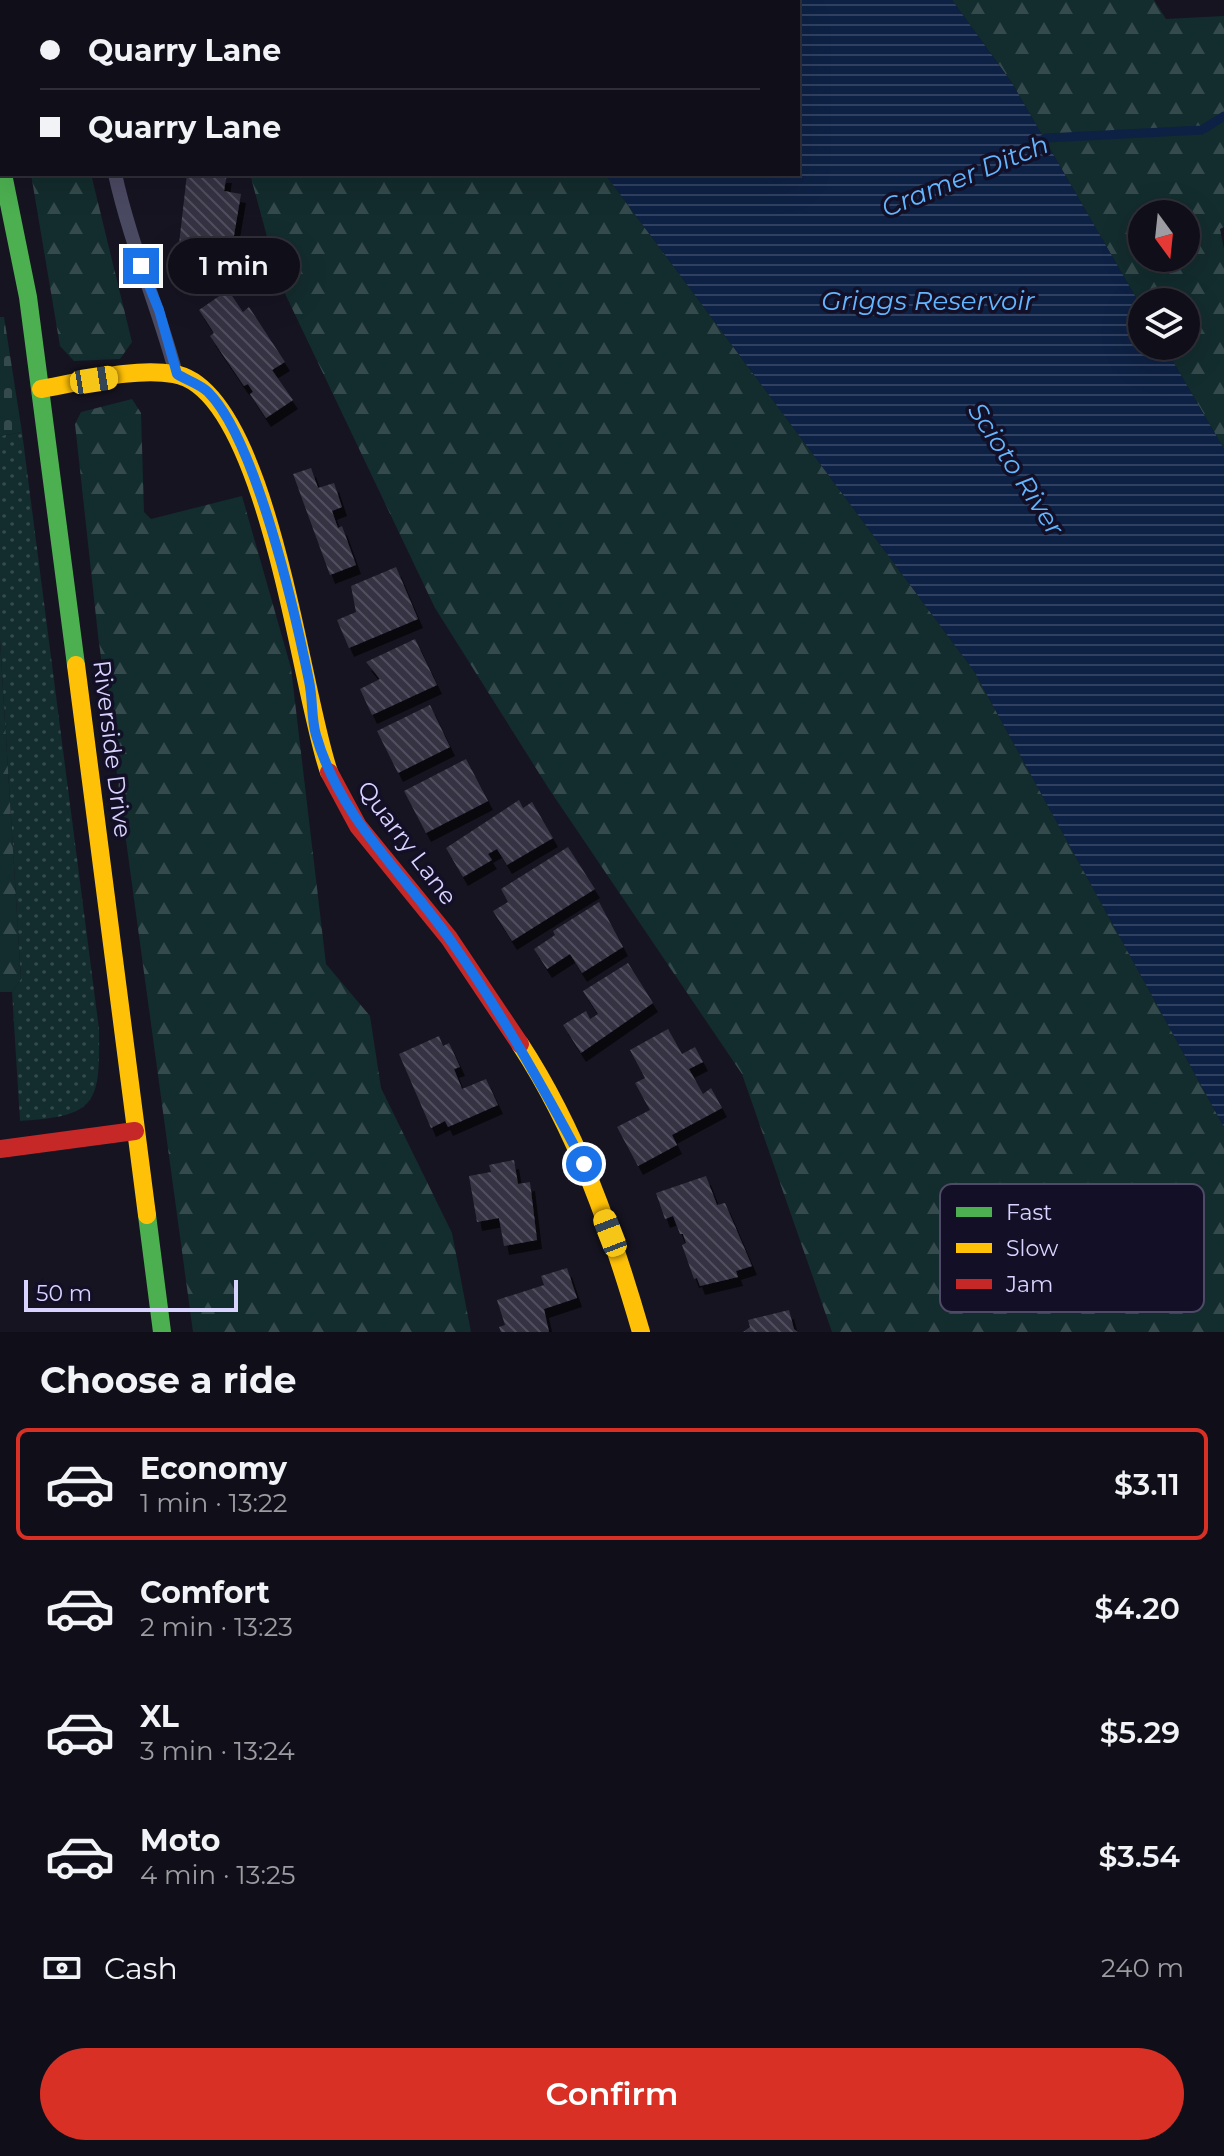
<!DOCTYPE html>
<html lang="en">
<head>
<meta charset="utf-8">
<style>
  :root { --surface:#100f19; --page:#1e1d26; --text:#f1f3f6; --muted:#9c9ca2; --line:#302f38; --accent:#d93025 }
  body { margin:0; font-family:Montserrat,sans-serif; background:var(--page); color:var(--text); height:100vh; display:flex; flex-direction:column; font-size:30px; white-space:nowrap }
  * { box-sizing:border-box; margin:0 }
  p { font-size:26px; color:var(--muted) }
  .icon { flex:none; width:44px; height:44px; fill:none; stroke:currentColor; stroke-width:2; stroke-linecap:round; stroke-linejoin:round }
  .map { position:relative; height:1332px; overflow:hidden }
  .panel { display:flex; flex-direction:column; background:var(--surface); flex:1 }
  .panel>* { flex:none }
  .hud { position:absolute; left:0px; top:0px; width:800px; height:176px; box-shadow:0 8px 32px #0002,0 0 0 2px var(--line); display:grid; align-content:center; height:176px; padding:0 40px; background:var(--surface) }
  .needle { width:52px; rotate:165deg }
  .buttons { position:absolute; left:1128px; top:200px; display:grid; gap:16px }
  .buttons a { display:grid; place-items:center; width:72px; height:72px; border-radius:50%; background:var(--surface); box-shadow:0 8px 32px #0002,0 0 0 2px var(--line); font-size:40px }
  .scale { position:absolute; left:24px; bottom:20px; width:214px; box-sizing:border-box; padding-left:8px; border:4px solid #d9d4ff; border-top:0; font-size:22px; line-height:28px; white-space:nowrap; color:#d9d4ff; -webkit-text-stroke:6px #130f26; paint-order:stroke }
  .end { position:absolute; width:36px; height:36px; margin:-18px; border:10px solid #1a73e8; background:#fff; box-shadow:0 0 0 4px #fff }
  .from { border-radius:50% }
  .bubble { position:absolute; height:56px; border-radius:28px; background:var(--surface); box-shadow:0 8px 32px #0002,0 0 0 2px var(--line); font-size:26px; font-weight:600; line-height:56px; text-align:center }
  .car { position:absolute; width:24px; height:48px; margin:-24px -12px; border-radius:10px; box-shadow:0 0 6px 2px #0007; background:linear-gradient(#f5c518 24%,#345 0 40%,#f5c518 0 76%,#345 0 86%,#f5c518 0) }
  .hud b { display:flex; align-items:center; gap:28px; height:76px; font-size:30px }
  .hud b+b { border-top:2px solid var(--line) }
  .hud i { width:20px; height:20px; background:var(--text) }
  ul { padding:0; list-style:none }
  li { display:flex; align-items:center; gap:24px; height:112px; margin:0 16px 12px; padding:0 24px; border:4px solid transparent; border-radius:12px }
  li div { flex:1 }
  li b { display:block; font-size:30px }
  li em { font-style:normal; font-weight:600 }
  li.selected { border-color:var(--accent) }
  li>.icon { width:72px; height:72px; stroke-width:1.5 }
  h2 { padding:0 40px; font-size:36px; line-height:96px }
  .pay { display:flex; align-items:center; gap:20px; height:88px; padding:0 40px; font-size:30px }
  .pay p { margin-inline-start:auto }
  .cta { display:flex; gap:16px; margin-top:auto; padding:16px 40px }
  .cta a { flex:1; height:92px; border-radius:48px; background:var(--accent); color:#fff; font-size:32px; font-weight:600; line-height:92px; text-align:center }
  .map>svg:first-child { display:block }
  .grass { fill:url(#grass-dots) }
  .forest { fill:url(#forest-firs); fill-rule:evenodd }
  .cemetery { fill:url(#cemetery-stones) }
  .water { fill:url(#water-rules) }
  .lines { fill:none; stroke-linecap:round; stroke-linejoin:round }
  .stream { stroke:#0d2144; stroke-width:9 }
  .building { fill:url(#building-back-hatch); filter:url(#shadow) }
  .lane { stroke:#4a4962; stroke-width:14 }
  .fast { stroke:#4caf50; stroke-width:18 }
  .slow { stroke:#ffc107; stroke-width:18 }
  .jam { stroke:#c62828; stroke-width:18 }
  .route { stroke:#1a73e8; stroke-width:10 }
  .labels { text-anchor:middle; stroke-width:7; stroke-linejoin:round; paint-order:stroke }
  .street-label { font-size:24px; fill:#d9d4ff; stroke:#130f26 }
  .water-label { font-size:26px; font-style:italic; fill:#62b6ff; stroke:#130f26 }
  .key { fill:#130f26; stroke:#4e4a67; stroke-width:2 }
  .key-label { font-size:22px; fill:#d9d4ff }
</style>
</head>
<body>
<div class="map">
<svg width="1224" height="1332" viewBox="0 0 1224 1332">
  <defs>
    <pattern id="grass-dots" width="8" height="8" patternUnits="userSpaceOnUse" patternTransform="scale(2)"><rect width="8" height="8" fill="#132c2d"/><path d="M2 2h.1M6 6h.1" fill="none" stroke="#354a4c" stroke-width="1.8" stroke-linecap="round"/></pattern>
    <pattern id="forest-firs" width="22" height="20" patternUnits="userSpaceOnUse" patternTransform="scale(2)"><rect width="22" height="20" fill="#132c2d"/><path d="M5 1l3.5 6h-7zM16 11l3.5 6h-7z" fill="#354a4c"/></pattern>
    <pattern id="cemetery-stones" width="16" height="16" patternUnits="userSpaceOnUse" patternTransform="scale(2)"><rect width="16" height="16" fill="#132c2d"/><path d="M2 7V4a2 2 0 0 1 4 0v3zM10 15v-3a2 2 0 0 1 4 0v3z" fill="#354a4c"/></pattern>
    <pattern id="water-rules" width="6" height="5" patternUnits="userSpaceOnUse" patternTransform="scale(2)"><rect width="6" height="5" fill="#0d2144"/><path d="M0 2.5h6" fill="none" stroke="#304060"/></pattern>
    <pattern id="building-back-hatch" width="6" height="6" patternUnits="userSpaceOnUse" patternTransform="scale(2)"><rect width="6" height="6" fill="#343243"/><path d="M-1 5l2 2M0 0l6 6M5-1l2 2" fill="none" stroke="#514f5f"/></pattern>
    <filter id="shadow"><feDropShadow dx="5" dy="9" stdDeviation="0" flood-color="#0009"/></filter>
  </defs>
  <rect width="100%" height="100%" fill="#161421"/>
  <path class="grass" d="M22,432l77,597c1,74 -1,87 -79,92l-8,-129 9,-13 -21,-339v-204z"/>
  <path class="forest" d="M952,0h202l12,19 58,-3v211l-4,2 4,20v200l-60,-103h22v-44h-44v6l-130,-225zM1142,214h44v44h-44z
    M31,174h60l41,168 -12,17 -46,2 -14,-15z
    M250,174h355l369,497 250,456v205h-392l-90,-258 -193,-285 -114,-181 -156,-327z
    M132,399l9,14 3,99 7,7 91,-23 49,172 35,296 44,52 11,72 71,145 19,99h-278l-95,-697 -23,-211 6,-12z
    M0,641l21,338 -9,13h-12z"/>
  <path class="cemetery" d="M0,317h4l18,115 -22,4z"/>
  <path class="water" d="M345,0h607l60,83 130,225v38h22l60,103v678l-250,-456 -369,-497h193v-172z"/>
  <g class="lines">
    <path class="stream" d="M1033,144l13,-6 156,-8 22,-14"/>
  </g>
  <path class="building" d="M187,174h40l-3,17 17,3 -10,59 -52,-9z
    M228,290l15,22 6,-5 36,55 -13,8 21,30 -27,18 -16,-24 3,-2 -5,-8 -4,2 -34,-50 4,-3 -15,-23z
    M311,468l7,20 16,-5 8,24 -10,4 6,17 4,-2 14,39 -26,10 -37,-101z
    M396,567l22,52 -69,29 -12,-28 19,-8 -5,-26z
    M415,639l22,46 -65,30 -12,-26 20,-10 -14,-17z
    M430,705l20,42 -52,26 -21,-42z
    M466,759l22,42 -62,32 -22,-42z
    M519,800l4,8 9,-6 21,36 -46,27 -10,-16 -9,5 4,6 -29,17 -17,-29z
    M568,847l27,42 -83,52 -19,-30 15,-9 -7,-13z
    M599,902l24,45 -41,26 -12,-19 -23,15 -13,-20 21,-14 -2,-4z
    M628,963l25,40 -72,50 -18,-28 23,-14 4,8 8,-5 -15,-23z
    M668,1029l14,25 13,-7 8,15 -14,7 14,25 8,-6 11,20 -50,27 5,10 -39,21 -21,-39 33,-17 -15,-27 10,-5 -15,-28z
    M439,1036l4,10 6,-3 11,24 -6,2 8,20 24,-10 12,26 -50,22 -3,-6 -14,7 -32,-74z
    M514,1160l4,24 12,-2 7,58 -33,6 -5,-28 -22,4 -8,-46 22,-4 -2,-7z
    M706,1176l11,29 8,-2 27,63 -16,5 2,6 -38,9 -3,-8 -3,1 -12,-34 4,-2 -3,-9h-3l-7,-18 -8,3 -9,-26z
    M567,1268l10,30 -33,11 5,23h-48l-2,-5 6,-2 -8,-25 47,-15 -3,-9z
    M789,1310l5,19 4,3h-55l7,-5 -2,-7z"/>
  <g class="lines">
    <path class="lane" d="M65,0l1,2
      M115,174c15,68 42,130 60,196"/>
    <path class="fast" d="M3,174l25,123 48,368
      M147,1215l15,117"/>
    <path class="slow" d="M41,389c42,-7 91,-22 133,-15 94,15 127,321 155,398
      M76,665l71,550
      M520,1044c57,87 92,188 121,288"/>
    <path class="jam" d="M329,772l29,54 91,112 71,106
      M0,1149l135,-18"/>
  </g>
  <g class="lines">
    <path class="route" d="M141,266l18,44 18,64c9,6 23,10 31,18 48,48 87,220 101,289 4,18 2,37 7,54 24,84 87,137 135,206 50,71 92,146 133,223"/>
  </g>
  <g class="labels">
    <g class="street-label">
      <text transform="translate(112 749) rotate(83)" y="8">Riverside Drive</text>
      <text transform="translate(407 843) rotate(53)" y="8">Quarry Lane</text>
    </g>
    <g class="water-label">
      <text transform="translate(965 176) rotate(-22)" y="9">Cramer Ditch</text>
      <text x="928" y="310">Griggs Reservoir</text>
      <text transform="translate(1016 469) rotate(57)" y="9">Scioto River</text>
    </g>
  </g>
  <rect x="940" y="1184" width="264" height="128" rx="12" class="key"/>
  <rect x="956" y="1207" width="36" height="10" fill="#4caf50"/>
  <rect x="956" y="1243" width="36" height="10" fill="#ffc107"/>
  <rect x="956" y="1279" width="36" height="10" fill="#c62828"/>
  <g class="key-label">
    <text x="1006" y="1220">Fast</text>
    <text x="1006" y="1256">Slow</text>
    <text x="1006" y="1292">Jam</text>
  </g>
</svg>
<div class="buttons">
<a><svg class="needle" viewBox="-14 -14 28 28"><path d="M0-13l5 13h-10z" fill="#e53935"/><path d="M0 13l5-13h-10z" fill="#9c9ca2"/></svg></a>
<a><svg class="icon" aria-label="layers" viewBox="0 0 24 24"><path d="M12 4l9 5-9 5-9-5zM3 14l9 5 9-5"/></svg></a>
</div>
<div class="scale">50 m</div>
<i class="end from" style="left:584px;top:1164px"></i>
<i class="end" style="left:141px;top:266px"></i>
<div class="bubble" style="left:168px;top:238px;width:132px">1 min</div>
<i class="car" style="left:94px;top:380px;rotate:81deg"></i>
<i class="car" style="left:610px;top:1233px;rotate:339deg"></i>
<div class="hud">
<b><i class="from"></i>Quarry Lane</b>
<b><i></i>Quarry Lane</b>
</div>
</div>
<section class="panel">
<h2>Choose a ride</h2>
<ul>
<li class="selected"><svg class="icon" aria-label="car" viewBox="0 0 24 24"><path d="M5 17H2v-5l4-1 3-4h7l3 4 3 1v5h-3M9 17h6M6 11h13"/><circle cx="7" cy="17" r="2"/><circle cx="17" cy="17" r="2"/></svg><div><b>Economy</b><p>1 min · 13:22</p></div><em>$3.11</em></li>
<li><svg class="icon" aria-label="car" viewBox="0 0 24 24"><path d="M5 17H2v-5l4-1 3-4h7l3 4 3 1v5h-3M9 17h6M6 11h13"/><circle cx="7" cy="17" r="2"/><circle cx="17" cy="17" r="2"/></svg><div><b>Comfort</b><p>2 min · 13:23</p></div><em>$4.20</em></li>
<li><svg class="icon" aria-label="car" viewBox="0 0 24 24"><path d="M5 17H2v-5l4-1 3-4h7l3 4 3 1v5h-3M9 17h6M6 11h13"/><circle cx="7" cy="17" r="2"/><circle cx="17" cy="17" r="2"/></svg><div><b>XL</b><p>3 min · 13:24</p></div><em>$5.29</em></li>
<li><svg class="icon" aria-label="car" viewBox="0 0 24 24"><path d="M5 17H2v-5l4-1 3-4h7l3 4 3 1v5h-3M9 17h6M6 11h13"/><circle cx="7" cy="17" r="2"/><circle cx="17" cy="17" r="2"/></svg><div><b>Moto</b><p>4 min · 13:25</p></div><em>$3.54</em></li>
</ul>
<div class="pay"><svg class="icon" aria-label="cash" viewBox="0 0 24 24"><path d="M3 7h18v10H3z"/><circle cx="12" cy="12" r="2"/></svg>Cash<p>240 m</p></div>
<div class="cta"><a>Confirm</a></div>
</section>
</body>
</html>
